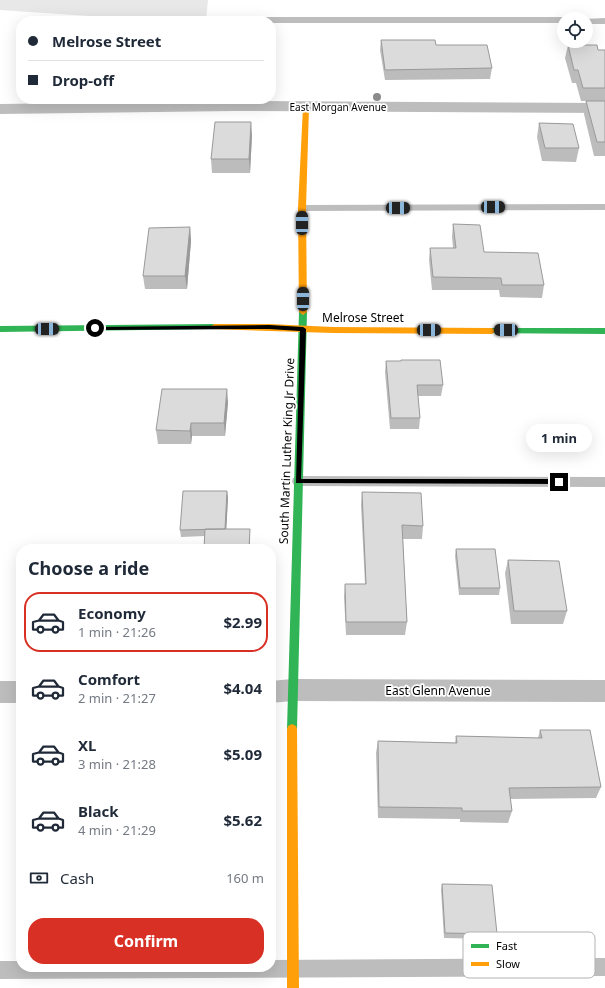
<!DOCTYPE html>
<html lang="en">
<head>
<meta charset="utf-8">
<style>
  :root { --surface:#fff; --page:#f6f6f7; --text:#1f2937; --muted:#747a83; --line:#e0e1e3; --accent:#d93025 }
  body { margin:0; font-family:"Noto Sans",sans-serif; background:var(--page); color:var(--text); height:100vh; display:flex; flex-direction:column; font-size:15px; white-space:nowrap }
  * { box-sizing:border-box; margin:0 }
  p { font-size:13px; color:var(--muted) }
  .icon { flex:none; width:22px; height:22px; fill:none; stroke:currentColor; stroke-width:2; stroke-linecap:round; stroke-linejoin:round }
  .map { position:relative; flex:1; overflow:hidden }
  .drawer { position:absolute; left:16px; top:544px; width:260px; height:428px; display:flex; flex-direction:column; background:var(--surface); border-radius:16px; box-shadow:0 4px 16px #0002 }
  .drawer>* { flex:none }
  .guide { position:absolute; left:16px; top:16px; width:260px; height:88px; border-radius:16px; box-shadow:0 4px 16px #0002; display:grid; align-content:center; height:88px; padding:0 12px; background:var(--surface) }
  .controls { position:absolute; left:557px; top:12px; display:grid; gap:8px }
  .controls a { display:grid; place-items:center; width:36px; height:36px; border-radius:50%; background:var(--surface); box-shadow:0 4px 16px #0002; font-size:20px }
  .end { position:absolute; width:18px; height:18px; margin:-9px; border:5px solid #000; background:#fff; box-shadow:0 0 0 2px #fff }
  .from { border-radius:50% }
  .bubble { position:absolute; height:28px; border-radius:14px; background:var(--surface); box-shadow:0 4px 16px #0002; font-size:13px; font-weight:700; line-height:28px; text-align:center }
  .car { position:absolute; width:12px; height:24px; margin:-12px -6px; border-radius:5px; box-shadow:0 0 3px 1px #0007; background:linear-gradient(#222 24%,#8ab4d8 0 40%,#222 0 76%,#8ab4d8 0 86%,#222 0) }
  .guide b { display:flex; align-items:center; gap:14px; height:38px; font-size:15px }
  .guide b+b { border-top:1px solid var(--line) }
  .guide i { width:10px; height:10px; background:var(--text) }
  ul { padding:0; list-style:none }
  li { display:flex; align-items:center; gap:12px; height:60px; margin:0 8px 6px; padding:0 4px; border:2px solid transparent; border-radius:16px }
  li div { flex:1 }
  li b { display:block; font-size:15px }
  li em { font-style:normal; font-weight:700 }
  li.on { border-color:var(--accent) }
  li>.icon { width:36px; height:36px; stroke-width:1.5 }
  h2 { padding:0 12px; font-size:18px; line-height:48px }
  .pay { display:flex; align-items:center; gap:10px; height:44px; padding:0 12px; font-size:15px }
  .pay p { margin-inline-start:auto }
  .primary-button { display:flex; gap:8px; margin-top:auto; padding:8px 12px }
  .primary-button a { flex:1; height:46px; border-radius:16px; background:var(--accent); color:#fff; font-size:16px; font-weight:700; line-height:46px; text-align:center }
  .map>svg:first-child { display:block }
  .green { fill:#e8e8e8 }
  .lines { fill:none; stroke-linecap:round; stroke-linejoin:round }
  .lane { fill:#bdbdbd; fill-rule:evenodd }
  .street { fill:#bdbdbd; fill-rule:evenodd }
  .fast { fill:#30b455; fill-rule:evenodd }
  .slow { fill:#ff9f0a; fill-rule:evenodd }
  .tree { fill:#8b8b8b }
  .wall { fill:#bcbcbc }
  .shaded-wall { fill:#999 }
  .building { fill:#dbdbdb; stroke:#999 }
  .route { fill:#000 }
  .labels { text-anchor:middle; stroke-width:3.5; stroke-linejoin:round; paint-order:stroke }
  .far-street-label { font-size:10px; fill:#000; stroke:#fff }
  .street-label { font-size:12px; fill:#000; stroke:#fff }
  .key { fill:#fff; stroke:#b2b2b2; stroke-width:1 }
  .key-label { font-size:11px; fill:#000 }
</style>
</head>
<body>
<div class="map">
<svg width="605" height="988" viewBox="0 0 605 988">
  <rect width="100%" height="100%" fill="#fff"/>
  <path class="green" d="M0,0h208l-2,21h-43l-163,-11z"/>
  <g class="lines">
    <path class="lane" d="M256,17h308l3,2h-3v4h-293v-2h-18v-3z
      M605,18v6h-19v-5h-2z
      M605,204v6l-303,1 -5,-3 5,-3z
      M298,476l307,1v10l-307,-1 -5,-2 -1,-3 1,-3z
      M605,958v18l-605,3v-18h21v6h250v-7z"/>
    <path class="street" d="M234,101l371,2v10l-371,-2 -234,3v-10z
      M292,679l313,1v22l-313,-1 -21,2v-22z
      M0,681h21v22h-21z"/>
    <path class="fast" d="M303,309l4,3 -10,417 -1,3 -4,2 -4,-2 -1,-3 12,-417z
      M214,324l4,3 -1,2 -217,3v-6z
      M492,328h113v6l-116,-1 -1,-2z"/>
    <path class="slow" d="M306,105l3,2 -3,101 1,104 -4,3 -4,-3 -1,-104 5,-101z
      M214,324h55l64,3 159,1 4,3 -4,3 -159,-1 -122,-4 -1,-2z
      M292,724l4,2 1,3 2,259h-12v-259l1,-3z"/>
  </g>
  <circle class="tree" cx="377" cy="97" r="4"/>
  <path class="wall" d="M381,40l111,28 -2,11 -105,1 -5,-30z
    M568,45l30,5h7v106h-11l-10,-42 2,-13h-5l-5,-18h-4l-7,-25z
    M539,123l40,25 -3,14 -34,-1 -5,-24z
    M252,135l-2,38h-38l-1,-14z
    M453,224l31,28 60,33 -2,13 -42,-1 -1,-7h-67l-3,-30 1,-12h23l-1,-11z
    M190,227l1,14 -4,48h-42l-2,-13z
    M386,361l57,24 -2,11h-23l2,22 -1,11h-29l-5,-57z
    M228,402l-3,34h-33l-1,8h-33l-2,-14z
    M227,491l1,7 -2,31 24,14v6h-46l1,-13 -24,1 -1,-7z
    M362,492l61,34 -1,13h-19l4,83 -2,13h-59l-2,-38 1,-13h20l-4,-79z
    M456,549l44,39 -1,7h-40l-4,-39z
    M508,560l59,51 -4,13h-52l-6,-51z
    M540,730l61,57 -5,11 -86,1 2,12 -4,12 -48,-1v-3l-82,-1 -2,-65 2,-12 77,2 1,-7 82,2z
    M442,884l55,50 -2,5 -51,-1 -3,-48z"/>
  <path class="shaded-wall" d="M251,122l1,13 -2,38 -1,-14z
    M190,227l1,14 -4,48 -2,-13z
    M227,389l1,13 -3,34 -1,-13z
    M191,423l1,13 -1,8 -1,-13z
    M227,491l1,7 -2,38 -1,-7z
    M250,529v20h-1z"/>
  <path class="building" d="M381,40h54l1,5h51l5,23 -107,2z
    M568,45h29l1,5h7v38h-22l-5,-18h-4z
    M586,101h19v41h-8z
    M215,122h36l-2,37h-38z
    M539,123l34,1 6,24h-34z
    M453,224l27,1 4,27 54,1 6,32h-42l-1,-7 -68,-1 -3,-29h26z
    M190,227l-5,49h-42l6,-48z
    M401,360h39l3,25h-26l3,33h-29l-5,-57h15z
    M162,389h65l-3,34h-33l-1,8 -34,-1z
    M183,491h44l-2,38 -45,1z
    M362,492l59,1 2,33 -21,-1 5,97h-61l-1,-38h21z
    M205,529h45l-1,20h-45z
    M456,549h39l5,39h-40z
    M508,560l51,1 8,50h-53z
    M540,730h50l11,57 -92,1 3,23h-50v-3l-83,-1 -1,-66 79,2 -1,-7 86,2z
    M442,884l50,1 5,49 -52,-1z"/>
  <path class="route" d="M269,325l34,2 3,2 -5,150h258l3,3 -3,2 -263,-1 4,-152 -31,-2 -174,1 -3,-2 3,-1z"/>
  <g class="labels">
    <g class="far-street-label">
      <text x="338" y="111">East Morgan Avenue</text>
    </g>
    <g class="street-label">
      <text x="363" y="322">Melrose Street</text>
      <text transform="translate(287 451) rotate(-88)" y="4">South Martin Luther King Jr Drive</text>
      <text x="438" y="695">East Glenn Avenue</text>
    </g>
  </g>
  <rect x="463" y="932" width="132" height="46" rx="6" class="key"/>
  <rect x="471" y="944" width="18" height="4" fill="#30b455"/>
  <rect x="471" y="962" width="18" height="4" fill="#ff9f0a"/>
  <g class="key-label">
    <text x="496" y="950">Fast</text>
    <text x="496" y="968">Slow</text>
  </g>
</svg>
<div class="controls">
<a><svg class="icon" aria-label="locate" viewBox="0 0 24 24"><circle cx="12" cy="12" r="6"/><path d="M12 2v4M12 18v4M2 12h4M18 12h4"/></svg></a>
</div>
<i class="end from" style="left:95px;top:328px"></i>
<i class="end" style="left:559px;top:482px"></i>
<div class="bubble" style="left:526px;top:424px;width:66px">1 min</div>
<i class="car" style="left:493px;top:207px;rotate:90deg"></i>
<i class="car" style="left:398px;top:208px;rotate:90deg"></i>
<i class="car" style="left:302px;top:223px;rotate:0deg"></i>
<i class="car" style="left:303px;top:299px;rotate:0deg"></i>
<i class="car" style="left:47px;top:329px;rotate:90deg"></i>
<i class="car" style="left:429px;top:330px;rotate:90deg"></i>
<i class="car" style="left:506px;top:330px;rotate:270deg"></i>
<div class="guide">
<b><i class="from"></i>Melrose Street</b>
<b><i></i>Drop-off</b>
</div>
<section class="drawer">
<h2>Choose a ride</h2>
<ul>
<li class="on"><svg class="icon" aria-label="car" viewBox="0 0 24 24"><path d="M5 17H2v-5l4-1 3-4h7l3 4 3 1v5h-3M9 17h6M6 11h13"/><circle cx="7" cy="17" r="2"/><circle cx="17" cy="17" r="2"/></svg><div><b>Economy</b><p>1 min · 21:26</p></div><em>$2.99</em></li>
<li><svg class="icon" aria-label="car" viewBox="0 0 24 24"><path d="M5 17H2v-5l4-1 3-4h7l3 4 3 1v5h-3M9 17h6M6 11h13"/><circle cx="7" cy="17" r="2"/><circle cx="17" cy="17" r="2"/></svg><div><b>Comfort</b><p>2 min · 21:27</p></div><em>$4.04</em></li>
<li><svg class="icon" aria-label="car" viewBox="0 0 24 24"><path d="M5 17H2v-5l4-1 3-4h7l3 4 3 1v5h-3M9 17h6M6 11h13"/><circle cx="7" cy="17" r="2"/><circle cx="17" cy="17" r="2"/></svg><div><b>XL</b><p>3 min · 21:28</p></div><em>$5.09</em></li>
<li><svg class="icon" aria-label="car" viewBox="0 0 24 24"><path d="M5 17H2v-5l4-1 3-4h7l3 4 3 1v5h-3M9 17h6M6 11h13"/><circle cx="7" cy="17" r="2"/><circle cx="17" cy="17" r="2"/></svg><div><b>Black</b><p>4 min · 21:29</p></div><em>$5.62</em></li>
</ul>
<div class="pay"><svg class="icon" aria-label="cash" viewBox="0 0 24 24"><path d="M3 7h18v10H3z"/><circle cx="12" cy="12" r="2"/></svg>Cash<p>160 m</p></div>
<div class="primary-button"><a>Confirm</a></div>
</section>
</div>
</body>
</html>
